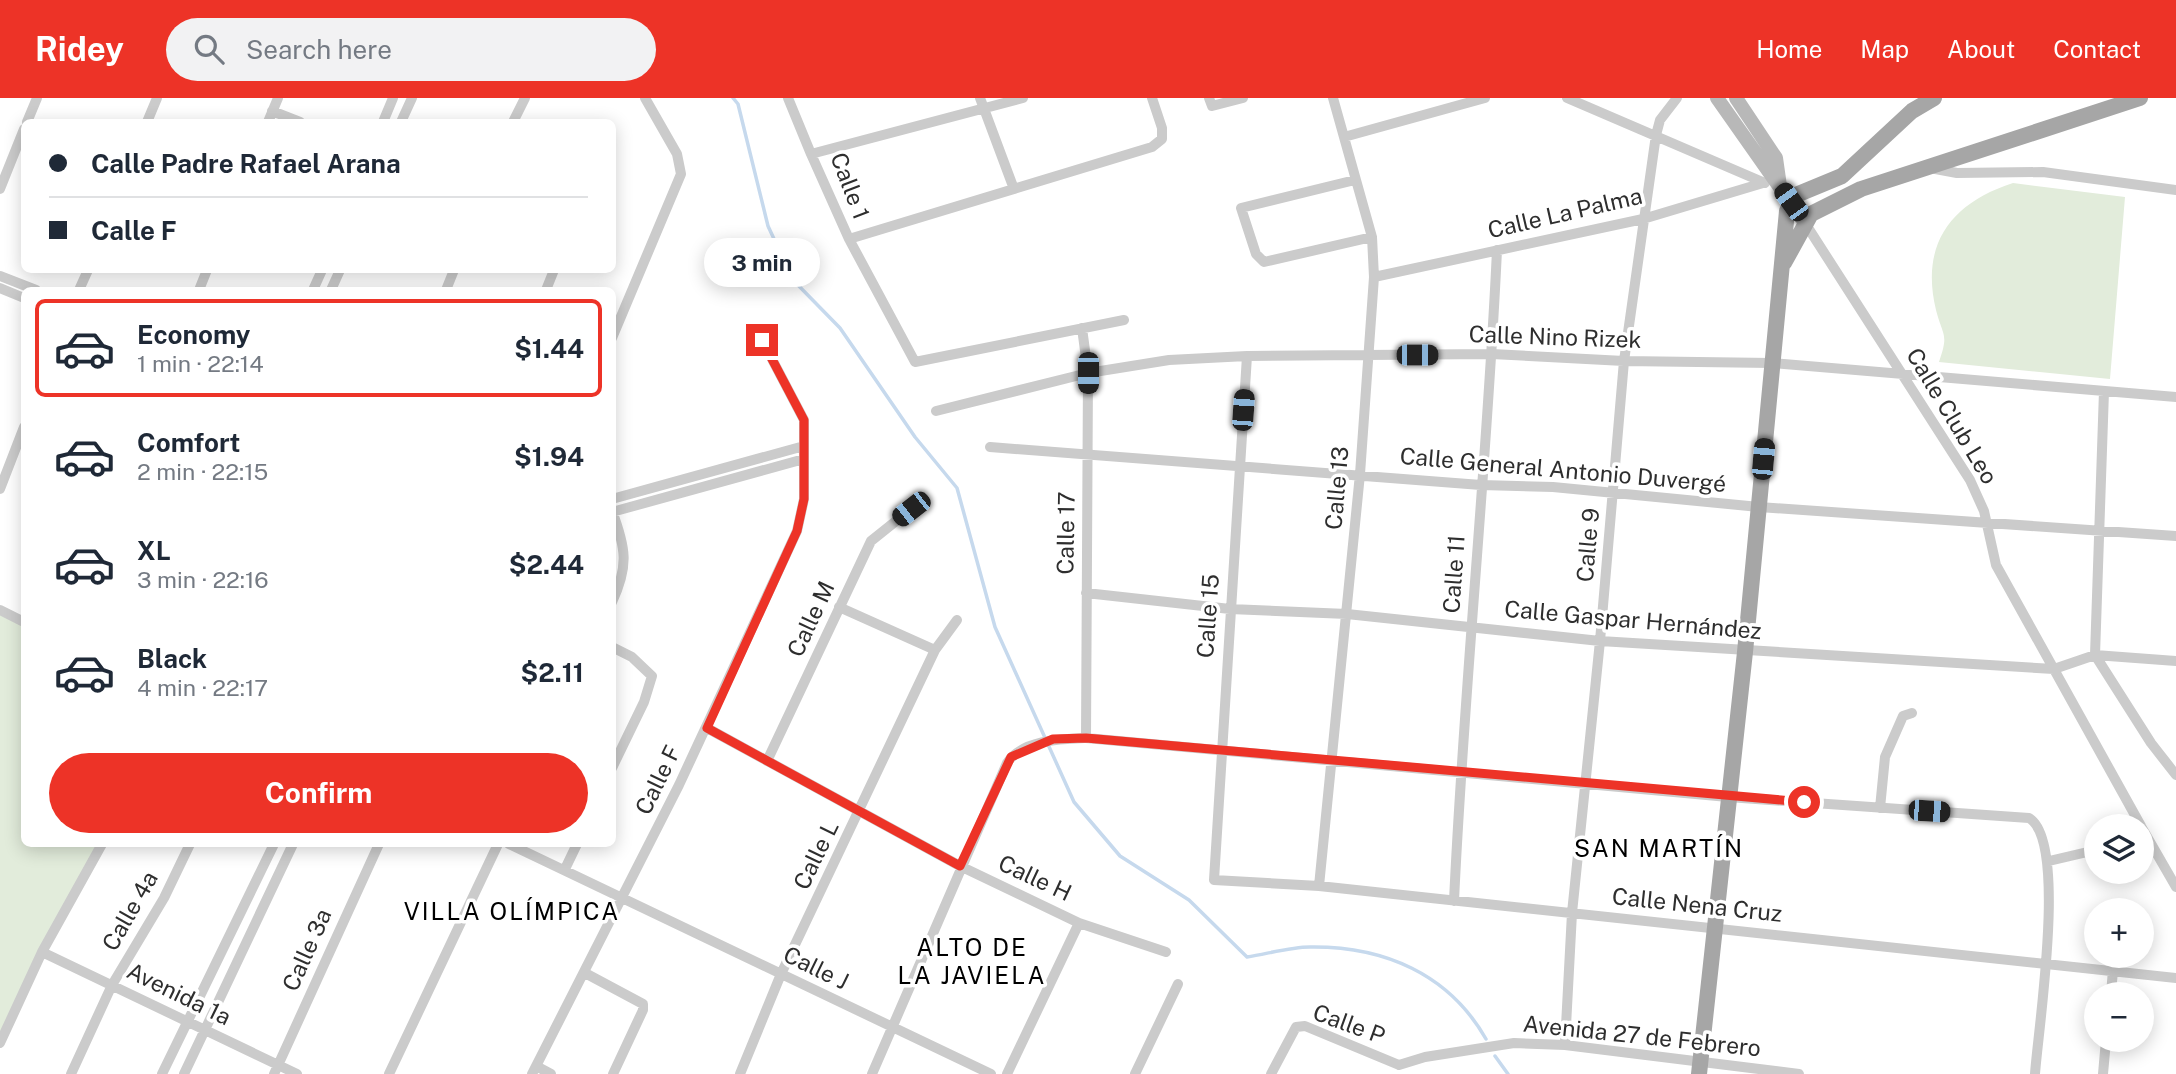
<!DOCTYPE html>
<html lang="en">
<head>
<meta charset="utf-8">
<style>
  :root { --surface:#fff; --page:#f2f2f3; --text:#1f2937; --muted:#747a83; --line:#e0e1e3; --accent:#ed3327 }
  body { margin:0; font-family:"Public Sans",sans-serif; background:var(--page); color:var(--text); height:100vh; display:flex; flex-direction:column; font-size:26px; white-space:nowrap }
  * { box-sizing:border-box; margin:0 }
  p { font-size:23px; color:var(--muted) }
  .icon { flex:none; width:38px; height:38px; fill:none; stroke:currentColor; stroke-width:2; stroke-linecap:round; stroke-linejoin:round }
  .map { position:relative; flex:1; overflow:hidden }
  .side { position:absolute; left:21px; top:189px; width:595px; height:560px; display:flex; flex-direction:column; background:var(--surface); border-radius:10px; box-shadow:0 4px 18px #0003 }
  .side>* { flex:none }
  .top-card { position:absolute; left:21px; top:21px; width:595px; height:154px; border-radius:10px; box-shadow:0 4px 18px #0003; display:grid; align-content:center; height:154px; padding:0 28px; background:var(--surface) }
  .buttons { position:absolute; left:2084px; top:716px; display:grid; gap:14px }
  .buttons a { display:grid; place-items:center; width:70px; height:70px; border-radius:50%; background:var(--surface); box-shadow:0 4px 18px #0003; font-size:35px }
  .end { position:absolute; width:32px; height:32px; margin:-16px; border:9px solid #ed3327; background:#fff; box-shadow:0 0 0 4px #fff }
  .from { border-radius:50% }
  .bubble { position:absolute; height:49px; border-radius:24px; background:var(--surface); box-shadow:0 4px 18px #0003; font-size:23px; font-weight:700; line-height:49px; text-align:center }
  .car { position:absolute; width:21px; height:42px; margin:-21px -10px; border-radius:9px; box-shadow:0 0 5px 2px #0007; background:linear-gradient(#222 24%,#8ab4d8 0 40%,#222 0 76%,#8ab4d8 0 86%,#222 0) }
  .top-card b { display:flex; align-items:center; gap:24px; height:66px; font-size:26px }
  .top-card b+b { border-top:2px solid var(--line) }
  .top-card i { width:18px; height:18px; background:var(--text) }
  ul { padding:12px 0 0; list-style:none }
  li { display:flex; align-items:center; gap:21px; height:98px; margin:0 14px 10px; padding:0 14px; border:4px solid transparent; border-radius:10px }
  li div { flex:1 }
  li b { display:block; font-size:26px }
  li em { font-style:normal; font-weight:700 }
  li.selected { border-color:var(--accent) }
  li>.icon { width:63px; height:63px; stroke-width:1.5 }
  .action { display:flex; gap:14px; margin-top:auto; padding:14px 28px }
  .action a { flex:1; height:80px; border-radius:42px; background:var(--accent); color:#fff; font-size:28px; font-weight:700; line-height:80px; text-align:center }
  header { display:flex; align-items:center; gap:42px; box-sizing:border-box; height:98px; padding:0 35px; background:var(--accent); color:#fff }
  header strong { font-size:33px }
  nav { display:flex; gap:38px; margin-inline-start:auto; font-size:24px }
  .search { width:490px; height:63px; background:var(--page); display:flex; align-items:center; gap:18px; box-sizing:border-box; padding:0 24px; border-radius:38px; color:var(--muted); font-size:26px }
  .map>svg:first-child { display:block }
  .grass { fill:#e2ecdb }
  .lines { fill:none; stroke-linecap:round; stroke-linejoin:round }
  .stream { stroke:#c6d9ed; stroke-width:3.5 }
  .street { stroke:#cbcbcb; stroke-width:10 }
  .secondary { stroke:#b8b8b8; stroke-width:14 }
  .primary { stroke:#a6a6a6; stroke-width:16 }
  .route { stroke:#ed3327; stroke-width:9 }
  .labels { text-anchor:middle; stroke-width:7; stroke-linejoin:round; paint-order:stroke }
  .street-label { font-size:23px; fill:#2e2e2e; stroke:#fff }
  .neighbourhood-label { font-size:24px; letter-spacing:2px; fill:#000; stroke:#fff }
</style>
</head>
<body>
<header>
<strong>Ridey</strong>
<div class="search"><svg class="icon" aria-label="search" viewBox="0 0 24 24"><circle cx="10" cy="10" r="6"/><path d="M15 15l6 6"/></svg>Search here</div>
<nav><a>Home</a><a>Map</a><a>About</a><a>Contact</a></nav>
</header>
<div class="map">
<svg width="2176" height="976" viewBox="0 0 2176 976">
  <rect width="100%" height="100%" fill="#fff"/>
  <path class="grass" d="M2013,85l112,14 -15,182 -171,-17c10,-29 4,-25 -3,-52 -16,-66 15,-107 77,-127z
    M0,516l24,11v219h78l-102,201z"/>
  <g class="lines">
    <path class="stream" d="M733,0l5,6 30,122 25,54 47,48 75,109 42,51 38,139 79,175 46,54 69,44 58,57c20,-3 43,-10 63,-10 74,-1 139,27 176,92
      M1495,958l13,18"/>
    <path class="street" d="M788,0l23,56
      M980,0l34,91
      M1023,0l-212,56 38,85 66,123 209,-42
      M1209,0l3,8 31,-8
      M1567,0l198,85
      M272,13l28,11
      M27,24l10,-24
      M147,24l10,-24
      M268,24l10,-24
      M383,24l10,-24
      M401,24l11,-24
      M513,24l12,-24
      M1344,39l141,-39
      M1930,70l27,5 86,-1 133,18
      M1355,82l-114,28 15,46 8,8 108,-25
      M0,91l24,-60
      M1805,125l165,257 14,31 12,54 145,261
      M849,141l303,-92 10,-8v-11l-10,-30
      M0,178l36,14
      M1374,179l269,-58 120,-36
      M0,190l24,10
      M79,192l9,-20
      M199,192l8,-20
      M313,192l9,-20
      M331,192l9,-20
      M446,192l8,-20
      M546,192l8,-20
      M1082,230l6,45 -2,365
      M612,240l69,-164 -4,-20 -32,-56
      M1247,258l-33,524 105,6 857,92
      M2104,293l-9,264 56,88 25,32
      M936,313l152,-38 81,-13 78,-4 245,-2 132,7 148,2 404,34
      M990,349l491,38 72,2 206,20 417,29
      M0,391l24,-62
      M612,401l192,-53
      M612,413c14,37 17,55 0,91
      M612,414l192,-53
      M1086,495l144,16 117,5 253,27 454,28 41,-14 81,6
      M839,509l96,43
      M0,512l24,12
      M612,549l20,10 20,19 -8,26 -32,66
      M707,630l253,138 119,57 87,29
      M767,663l104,-220 40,-32
      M1880,710l5,-51 18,-41 9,-3
      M2142,730l34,59
      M509,746l482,230
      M2049,763l47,-11
      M565,771l12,-25
      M1319,788l41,-412 14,-197 -2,-40 -39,-139
      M1454,803c10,-217 33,-434 43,-651
      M42,854l255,122
      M585,875l58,31v6l-30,64
      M2111,896l2,-24
      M0,945l42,-91 60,-108
      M1565,947l7,-132 28,-272 24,-280 32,-226 4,-15 17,-22
      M1399,967l26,-8 89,-14 51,2 234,29
      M536,968l15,8
      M71,976l41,-89 52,-87 26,-54
      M162,976l112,-230
      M184,976l109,-230
      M274,976l105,-230
      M389,976l109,-230
      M532,976l147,-289 118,-254 7,-32v-79l-42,-80
      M740,976l41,-100 154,-324 22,-30
      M872,976l135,-311c15,-23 54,-24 79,-25l642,59 301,21c39,23 9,211 6,256
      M1007,976l72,-151
      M1135,976l43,-90
      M1271,976l25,-47 9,-1 94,39
      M2103,976l3,-34"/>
    <path class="secondary" d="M1717,0l88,125
      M1736,0l40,60 4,28"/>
    <path class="primary" d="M1784,165l27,-49 50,-25 279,-91
      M1699,976l46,-422 42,-441 9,-16 46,-19 70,-65 22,-13"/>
  </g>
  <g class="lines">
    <path class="route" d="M762,242l42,80v79l-7,32 -90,197 253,138 51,-109 42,-18 33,-1 718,64"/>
  </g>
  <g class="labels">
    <g class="street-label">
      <text transform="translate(850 88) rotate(69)" y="8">Calle 1</text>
      <text transform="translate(1565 115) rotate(-13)" y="8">Calle La Palma</text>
      <text transform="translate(1555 239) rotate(2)" y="8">Calle Nino Rizek</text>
      <text transform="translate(1952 318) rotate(59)" y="8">Calle Club Leo</text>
      <text transform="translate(1563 372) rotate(5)" y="8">Calle General Antonio Duvergé</text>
      <text transform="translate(1337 390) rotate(-85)" y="8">Calle 13</text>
      <text transform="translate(1066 435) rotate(-89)" y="8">Calle 17</text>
      <text transform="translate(1588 447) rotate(-85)" y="8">Calle 9</text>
      <text transform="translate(1454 476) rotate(-86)" y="8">Calle 11</text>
      <text transform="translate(1208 518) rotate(-86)" y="8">Calle 15</text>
      <text transform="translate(811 521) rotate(-65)" y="8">Calle M</text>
      <text transform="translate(1633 522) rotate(5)" y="8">Calle Gaspar Hernández</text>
      <text transform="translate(658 682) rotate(-64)" y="8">Calle F</text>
      <text transform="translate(816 757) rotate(-64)" y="8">Calle L</text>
      <text transform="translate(1035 780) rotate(25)" y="8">Calle H</text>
      <text transform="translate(1697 807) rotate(6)" y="8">Calle Nena Cruz</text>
      <text transform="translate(130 813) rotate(-60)" y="8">Calle 4a</text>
      <text transform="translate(307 852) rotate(-66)" y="8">Calle 3a</text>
      <text transform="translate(816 870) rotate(26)" y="8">Calle J</text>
      <text transform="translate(179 896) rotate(26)" y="8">Avenida 1a</text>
      <text transform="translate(1349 926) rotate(20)" y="8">Calle P</text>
      <text transform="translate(1642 938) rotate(6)" y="8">Avenida 27 de Febrero</text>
    </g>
    <g class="neighbourhood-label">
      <text x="1659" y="759">SAN MARTÍN</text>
      <text x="512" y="822">VILLA OLÍMPICA</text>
      <text x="972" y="858">ALTO DE<tspan x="972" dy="28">LA JAVIELA</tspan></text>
    </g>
  </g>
</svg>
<div class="buttons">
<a><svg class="icon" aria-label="layers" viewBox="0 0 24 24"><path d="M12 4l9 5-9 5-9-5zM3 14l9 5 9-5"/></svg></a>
<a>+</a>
<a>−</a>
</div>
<i class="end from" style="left:1804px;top:704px"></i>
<i class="end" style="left:762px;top:242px"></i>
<div class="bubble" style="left:704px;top:140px;width:116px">3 min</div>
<i class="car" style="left:1791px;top:104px;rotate:324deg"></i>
<i class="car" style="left:1417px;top:257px;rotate:90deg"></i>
<i class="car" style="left:1088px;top:275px;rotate:180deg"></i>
<i class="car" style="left:1243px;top:312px;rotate:4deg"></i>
<i class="car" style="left:1763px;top:361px;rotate:5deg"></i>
<i class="car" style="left:911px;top:411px;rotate:232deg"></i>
<i class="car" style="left:1929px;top:713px;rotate:94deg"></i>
<div class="top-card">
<b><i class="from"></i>Calle Padre Rafael Arana</b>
<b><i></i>Calle F</b>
</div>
<section class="side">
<ul>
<li class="selected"><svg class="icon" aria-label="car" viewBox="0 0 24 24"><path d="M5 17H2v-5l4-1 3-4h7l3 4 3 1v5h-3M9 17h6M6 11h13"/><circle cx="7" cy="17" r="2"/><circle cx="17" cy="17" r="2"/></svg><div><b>Economy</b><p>1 min · 22:14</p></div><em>$1.44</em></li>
<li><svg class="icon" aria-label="car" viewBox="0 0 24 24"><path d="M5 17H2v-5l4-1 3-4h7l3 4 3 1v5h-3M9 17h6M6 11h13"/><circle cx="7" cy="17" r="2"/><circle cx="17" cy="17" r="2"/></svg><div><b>Comfort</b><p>2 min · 22:15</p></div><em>$1.94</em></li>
<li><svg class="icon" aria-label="car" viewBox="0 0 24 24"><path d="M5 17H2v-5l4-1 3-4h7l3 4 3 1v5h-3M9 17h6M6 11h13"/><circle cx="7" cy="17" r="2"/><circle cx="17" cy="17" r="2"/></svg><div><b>XL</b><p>3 min · 22:16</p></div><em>$2.44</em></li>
<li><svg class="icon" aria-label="car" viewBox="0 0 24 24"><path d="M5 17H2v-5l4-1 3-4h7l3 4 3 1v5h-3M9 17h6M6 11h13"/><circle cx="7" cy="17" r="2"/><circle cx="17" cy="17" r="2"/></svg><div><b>Black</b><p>4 min · 22:17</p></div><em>$2.11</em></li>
</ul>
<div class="action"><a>Confirm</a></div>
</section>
</div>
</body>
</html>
